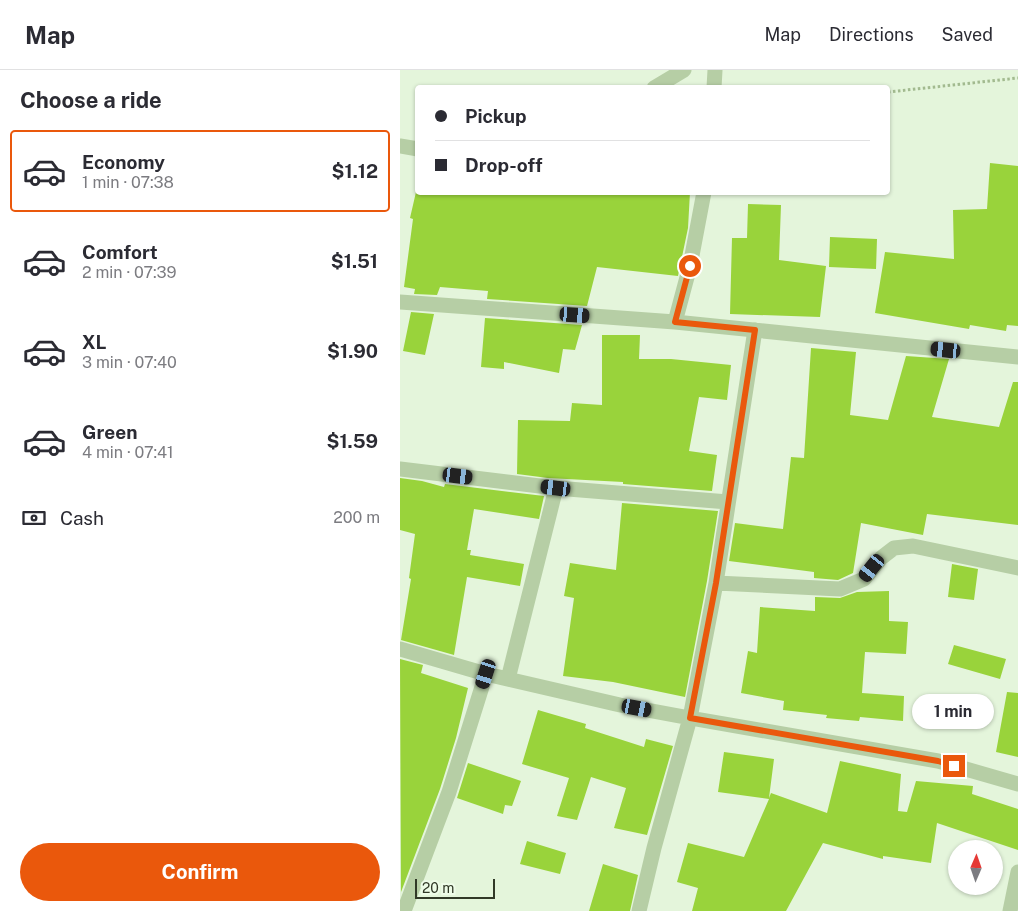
<!DOCTYPE html>
<html lang="en">
<head>
<meta charset="utf-8">
<style>
  :root { --surface:#fff; --page:#f7f7f7; --text:#2b2b33; --muted:#7c7c81; --line:#e1e1e2; --accent:#ea580c }
  body { margin:0; font-family:"Public Sans",sans-serif; background:var(--page); color:var(--text); height:100vh; display:flex; flex-direction:column; font-size:19px; white-space:nowrap }
  * { box-sizing:border-box; margin:0 }
  p { font-size:16px; color:var(--muted) }
  .icon { flex:none; width:28px; height:28px; fill:none; stroke:currentColor; stroke-width:2; stroke-linecap:round; stroke-linejoin:round }
  .map { position:relative; flex:1; overflow:hidden }
  .details { display:flex; flex-direction:column; background:var(--surface); width:400px }
  .details>* { flex:none }
  .guide { position:absolute; left:15px; top:15px; width:475px; height:110px; border-radius:5px; box-shadow:0 1px 4px #0004; display:grid; align-content:center; height:110px; padding:0 20px; background:var(--surface) }
  .needle { width:32px; rotate:2deg }
  .tools { position:absolute; left:548px; top:770px; display:grid; gap:10px }
  .tools a { display:grid; place-items:center; width:55px; height:55px; border-radius:50%; background:var(--surface); box-shadow:0 1px 4px #0004; font-size:25px }
  .scale { position:absolute; left:15px; bottom:12px; width:80px; box-sizing:border-box; padding-left:5px; border:2px solid #313927; border-top:0; font-size:14px; line-height:18px; white-space:nowrap; color:#313927; -webkit-text-stroke:4px #eefce8; paint-order:stroke }
  .end { position:absolute; width:22px; height:22px; margin:-11px; border:6px solid #ea580c; background:#fff; box-shadow:0 0 0 2px #fff }
  .from { border-radius:50% }
  .bubble { position:absolute; height:35px; border-radius:18px; background:var(--surface); box-shadow:0 1px 4px #0004; font-size:16px; font-weight:700; line-height:35px; text-align:center }
  .car { position:absolute; width:15px; height:30px; margin:-15px -8px; border-radius:6px; box-shadow:0 0 4px 1px #0007; background:linear-gradient(#222 24%,#8ab4d8 0 40%,#222 0 76%,#8ab4d8 0 86%,#222 0) }
  .guide b { display:flex; align-items:center; gap:18px; height:48px; font-size:19px }
  .guide b+b { border-top:1px solid var(--line) }
  .guide i { width:12px; height:12px; background:var(--text) }
  ul { padding:0; list-style:none }
  li { display:flex; align-items:center; gap:15px; height:82px; margin:0 10px 8px; padding:0 10px; border:2px solid transparent; border-radius:5px }
  li div { flex:1 }
  li b { display:block; font-size:19px }
  li em { font-style:normal; font-weight:700 }
  li.on { border-color:var(--accent) }
  li>.icon { width:45px; height:45px; stroke-width:1.5 }
  h2 { padding:0 20px; font-size:22px; line-height:60px }
  .pay { display:flex; align-items:center; gap:12px; height:55px; padding:0 20px; font-size:19px }
  .pay p { margin-inline-start:auto }
  .cta { display:flex; gap:10px; margin-top:auto; padding:10px 20px }
  .cta a { flex:1; height:58px; border-radius:30px; background:var(--accent); color:#fff; font-size:20px; font-weight:700; line-height:58px; text-align:center }
  header { display:flex; align-items:center; gap:30px; box-sizing:border-box; height:70px; padding:0 25px; background:var(--surface); border-bottom:1px solid var(--line) }
  header strong { font-size:24px }
  nav { display:flex; gap:28px; margin-inline-start:auto; font-size:18px }
  main { display:flex; flex:1; min-height:0 }
  .map>svg:first-child { display:block }
  .building { fill:#99d33b }
  .lines { fill:none; stroke-linecap:round; stroke-linejoin:round }
  .path { stroke:#a2ba8f; stroke-width:3; stroke-dasharray:2.5 2.5; stroke-linecap:butt }
  .street { stroke:#b6cea5; stroke-width:15 }
  .route { stroke:#ea580c; stroke-width:6 }
</style>
</head>
<body>
<header>
<strong>Map</strong>
<nav><a>Map</a><a>Directions</a><a>Saved</a></nav>
</header>
<main>
<section class="details">
<h2>Choose a ride</h2>
<ul>
<li class="on"><svg class="icon" aria-label="car" viewBox="0 0 24 24"><path d="M5 17H2v-5l4-1 3-4h7l3 4 3 1v5h-3M9 17h6M6 11h13"/><circle cx="7" cy="17" r="2"/><circle cx="17" cy="17" r="2"/></svg><div><b>Economy</b><p>1 min · 07:38</p></div><em>$1.12</em></li>
<li><svg class="icon" aria-label="car" viewBox="0 0 24 24"><path d="M5 17H2v-5l4-1 3-4h7l3 4 3 1v5h-3M9 17h6M6 11h13"/><circle cx="7" cy="17" r="2"/><circle cx="17" cy="17" r="2"/></svg><div><b>Comfort</b><p>2 min · 07:39</p></div><em>$1.51</em></li>
<li><svg class="icon" aria-label="car" viewBox="0 0 24 24"><path d="M5 17H2v-5l4-1 3-4h7l3 4 3 1v5h-3M9 17h6M6 11h13"/><circle cx="7" cy="17" r="2"/><circle cx="17" cy="17" r="2"/></svg><div><b>XL</b><p>3 min · 07:40</p></div><em>$1.90</em></li>
<li><svg class="icon" aria-label="car" viewBox="0 0 24 24"><path d="M5 17H2v-5l4-1 3-4h7l3 4 3 1v5h-3M9 17h6M6 11h13"/><circle cx="7" cy="17" r="2"/><circle cx="17" cy="17" r="2"/></svg><div><b>Green</b><p>4 min · 07:41</p></div><em>$1.59</em></li>
</ul>
<div class="pay"><svg class="icon" aria-label="cash" viewBox="0 0 24 24"><path d="M3 7h18v10H3z"/><circle cx="12" cy="12" r="2"/></svg>Cash<p>200 m</p></div>
<div class="cta"><a>Confirm</a></div>
</section>
<div class="map">
<svg width="618" height="841" viewBox="0 0 618 841">
  <rect width="100%" height="100%" fill="#e4f5db"/>
  <path class="building" d="M590,93l28,3v160l-11,-1 -1,6 -36,-6 -1,4 -94,-16 10,-61 69,7 -1,-49 34,-1z
    M16,122h274l-2,36 -10,48 -81,-9 -10,39 -100,-7 1,-8 -48,-4 -3,8 -23,-1 1,-5 -11,-2 9,-68 -3,-1z
    M348,134l33,1 -2,55 47,6 -6,51 -90,-3 2,-76h15z
    M430,167l47,2 -1,30 -47,-2z
    M11,242l23,2 -9,41 -22,-4z
    M85,248l97,7 -7,25 -12,-1 -4,24 -55,-11v7l-23,-2z
    M202,265h38l-1,24h32l60,6 -4,35 -28,-3 -10,54 28,4 -5,36 -89,-7v-2l-75,-4 -31,-4 1,-54 52,1 2,-18 30,2z
    M411,278l45,4 -6,63 38,5 18,-64 43,3 -17,58 67,10 14,-45h5v143l-91,-11 -4,21 -62,-12 -8,50 -15,7 -24,-2v-6l-85,-11 6,-38 48,6 8,-72 13,1z
    M0,408l22,3 22,6 1,-3 99,12 -5,23 -65,-10 -7,41h4l-1,5 54,9 -4,22 -53,-9 -13,78 -53,-15 10,-61 -2,-1 6,-44 -15,-4z
    M222,433l96,8 -11,70 -22,116 -72,-15 -50,-6 11,-78 -10,-2 6,-33 46,7z
    M552,494l26,5 -4,31 -26,-3z
    M489,521v30l19,1 -2,32 -41,-2 -3,41 42,3 -1,25 -43,-4 -1,4 -33,-3 1,-3 -44,-5 1,-9 -43,-8 7,-42 9,2 3,-46 55,4v-14l25,1 17,-6z
    M554,575l52,14 -6,20 -52,-15z
    M0,589l23,6 -2,8 47,15 -12,50 -16,51 -39,103z
    M607,622l11,1v64l-22,-5z
    M138,640l48,14 -1,4 59,19 2,-8 27,7 -26,89 -33,-7 12,-40 -35,-11 -14,43 -20,-4 12,-38 -47,-14z
    M324,682l50,7 -5,39 2,-5 56,20 13,-52 61,13 -3,37 9,1 9,-31 57,5 -1,8 46,15v41l-81,-27 -6,40 -48,-7v3l-60,-16 -37,68h-94l6,-23 -21,-6 11,-39 56,14 25,-58 -51,-7z
    M68,693l53,18 -9,25 -7,-1 -2,9 -46,-16z
    M127,771l39,12 -6,21 -40,-10z
    M203,794l35,11 -8,36h-41z"/>
  <g class="lines">
    <path class="path" d="M488,22l130,-14"/>
    <path class="street" d="M254,18l30,-18
      M314,18l1,-18
      M0,76l18,3
      M0,232l275,20 343,35
      M275,252l15,-56 14,-74
      M0,399l156,19 172,14
      M316,513l124,6 24,-10 17,-21 13,-10 19,-2 105,22
      M0,579l86,25 134,31 70,13 248,43 80,23
      M108,609l48,-191
      M4,841l45,-119 37,-118
      M239,841l15,-63 36,-130 26,-135 39,-253
      M610,841l8,-39"/>
  </g>
  <g class="lines">
    <path class="route" d="M290,196l-15,56 80,8 -39,253 -26,135 248,43 16,5"/>
  </g>
</svg>
<div class="tools">
<a><svg class="needle" viewBox="-14 -14 28 28"><path d="M0-13l5 13h-10z" fill="#e53935"/><path d="M0 13l5-13h-10z" fill="#7c7c81"/></svg></a>
</div>
<div class="scale">20 m</div>
<i class="end from" style="left:290px;top:196px"></i>
<i class="end" style="left:554px;top:696px"></i>
<div class="bubble" style="left:512px;top:624px;width:82px">1 min</div>
<i class="car" style="left:175px;top:245px;rotate:94deg"></i>
<i class="car" style="left:546px;top:280px;rotate:276deg"></i>
<i class="car" style="left:58px;top:406px;rotate:97deg"></i>
<i class="car" style="left:156px;top:418px;rotate:277deg"></i>
<i class="car" style="left:472px;top:498px;rotate:219deg"></i>
<i class="car" style="left:86px;top:604px;rotate:198deg"></i>
<i class="car" style="left:237px;top:638px;rotate:101deg"></i>
<div class="guide">
<b><i class="from"></i>Pickup</b>
<b><i></i>Drop-off</b>
</div>
</div>
</main>
</body>
</html>
